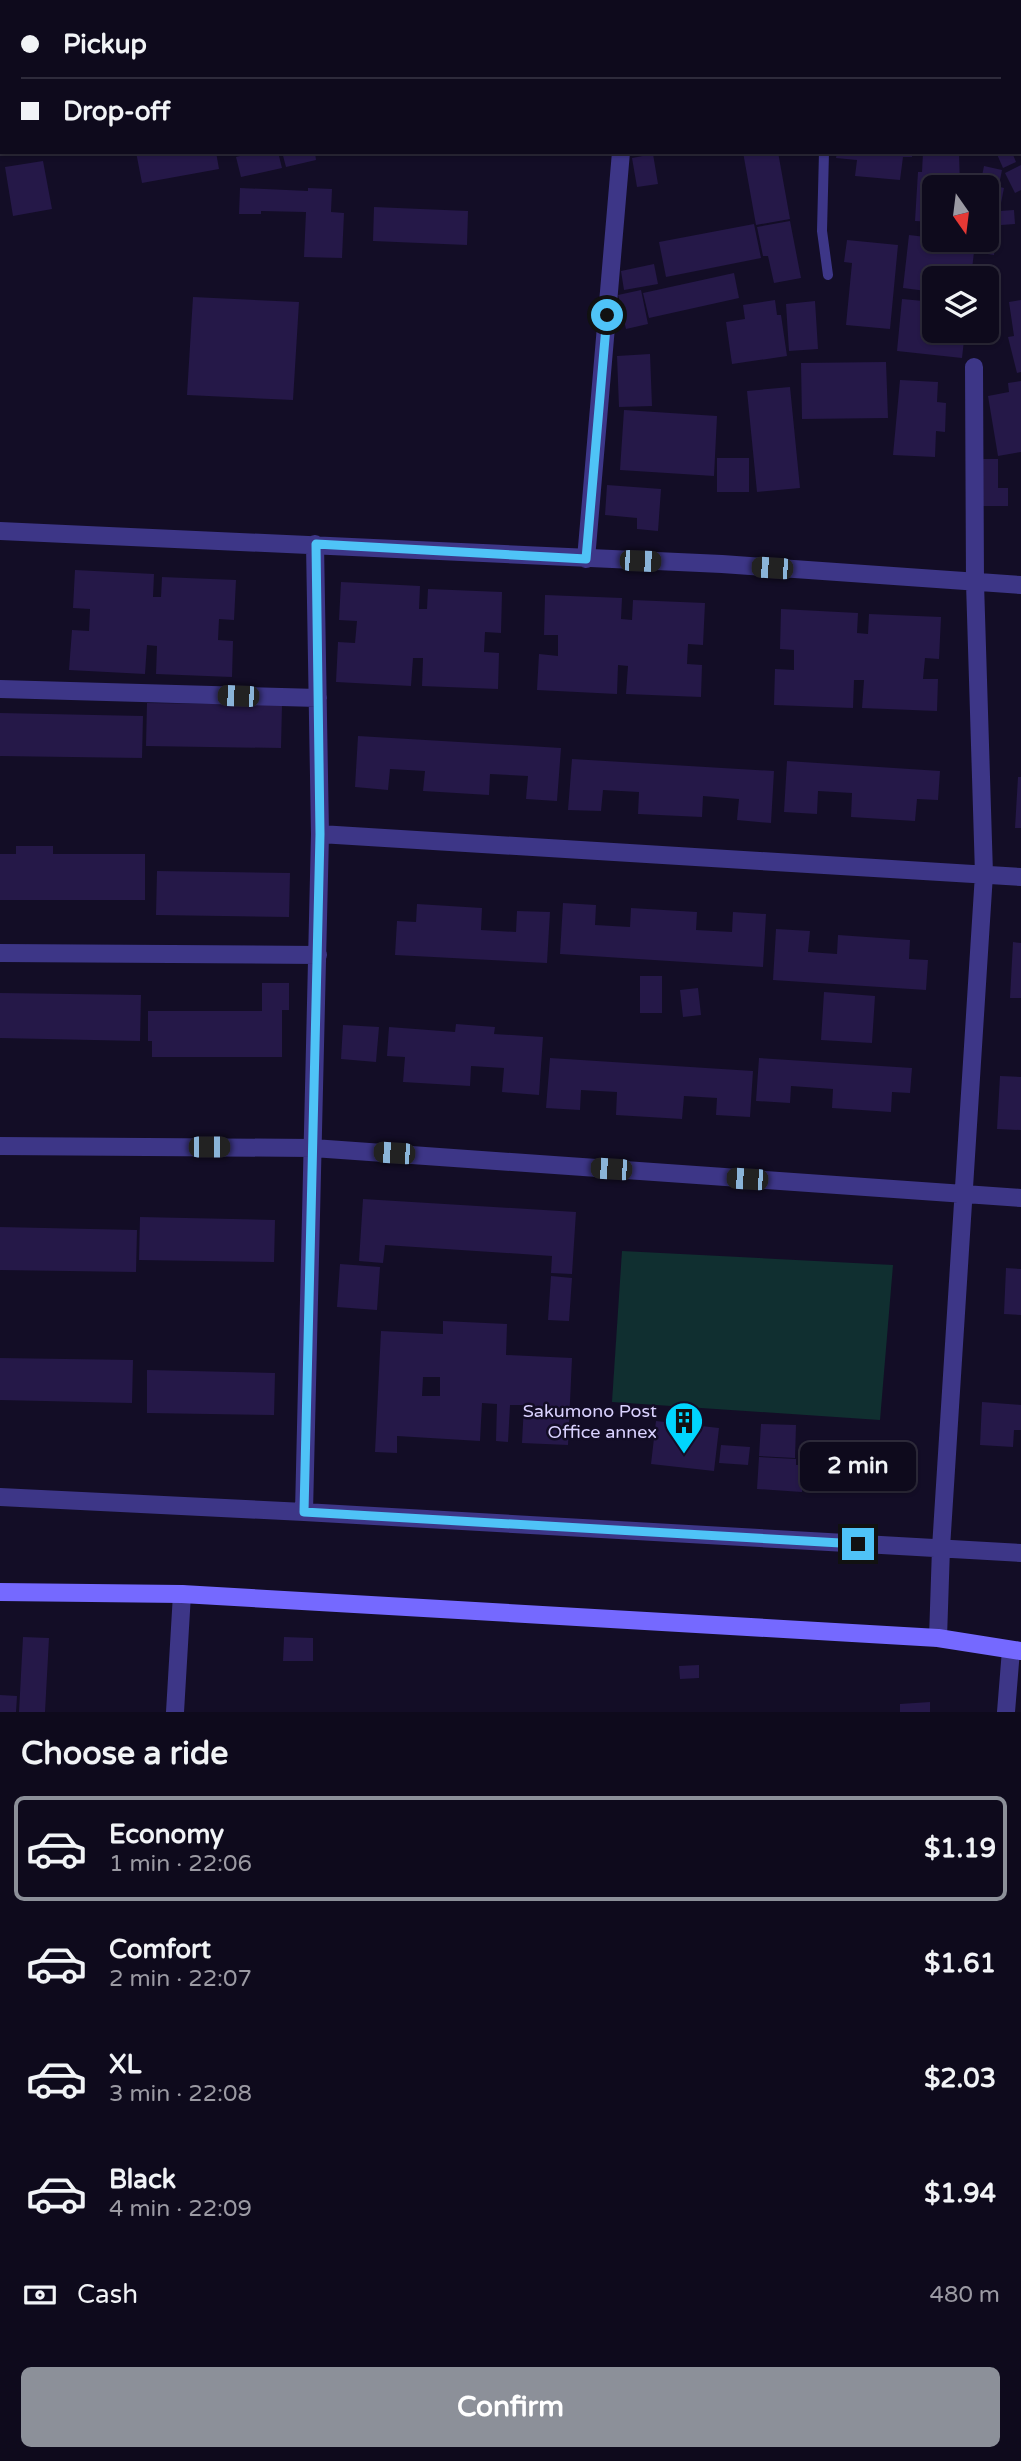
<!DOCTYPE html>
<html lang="en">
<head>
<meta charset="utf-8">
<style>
  :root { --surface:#0e0a1c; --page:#1c1829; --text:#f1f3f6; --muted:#9b9aa3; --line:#2e2b3b; --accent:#8c9099 }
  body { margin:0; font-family:"Varela Round",sans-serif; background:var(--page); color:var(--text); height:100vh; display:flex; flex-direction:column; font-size:26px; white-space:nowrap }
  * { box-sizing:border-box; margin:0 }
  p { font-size:23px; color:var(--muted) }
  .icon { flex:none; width:38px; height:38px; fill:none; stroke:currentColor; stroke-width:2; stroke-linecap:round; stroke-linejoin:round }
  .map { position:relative; height:1712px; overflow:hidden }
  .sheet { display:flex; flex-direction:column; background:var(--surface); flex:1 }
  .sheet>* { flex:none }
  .banner { position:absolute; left:0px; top:0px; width:1022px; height:154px; box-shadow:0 2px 5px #0004,0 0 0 2px var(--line); display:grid; align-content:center; height:154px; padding:0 21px; background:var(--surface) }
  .needle { width:46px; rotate:166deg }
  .controls { position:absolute; left:922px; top:175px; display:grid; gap:14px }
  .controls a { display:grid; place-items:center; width:77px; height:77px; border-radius:10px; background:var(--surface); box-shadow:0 2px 5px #0004,0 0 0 2px var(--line); font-size:35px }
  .end { position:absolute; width:32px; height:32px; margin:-16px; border:9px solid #4fc3f7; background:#111; box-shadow:0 0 0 4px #111 }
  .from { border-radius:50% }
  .bubble { position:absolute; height:49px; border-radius:10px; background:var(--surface); box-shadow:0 2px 5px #0004,0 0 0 2px var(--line); font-size:23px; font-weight:700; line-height:49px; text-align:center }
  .car { position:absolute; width:21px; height:42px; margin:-21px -10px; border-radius:9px; box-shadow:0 0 5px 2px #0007; background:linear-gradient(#222 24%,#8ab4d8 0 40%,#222 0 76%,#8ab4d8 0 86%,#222 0) }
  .banner b { display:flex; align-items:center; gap:24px; height:66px; font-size:26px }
  .banner b+b { border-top:2px solid var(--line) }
  .banner i { width:18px; height:18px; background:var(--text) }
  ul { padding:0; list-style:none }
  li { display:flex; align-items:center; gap:21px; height:105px; margin:0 14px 10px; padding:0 7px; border:4px solid transparent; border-radius:10px }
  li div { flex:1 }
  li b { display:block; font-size:26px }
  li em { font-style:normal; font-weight:700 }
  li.active { border-color:var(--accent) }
  li>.icon { width:63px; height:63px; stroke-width:1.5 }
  h2 { padding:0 21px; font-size:32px; line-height:84px }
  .pay { display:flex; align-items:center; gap:18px; height:77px; padding:0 21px; font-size:26px }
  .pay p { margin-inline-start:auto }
  .cta { display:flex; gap:14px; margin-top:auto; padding:14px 21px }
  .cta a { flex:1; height:80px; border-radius:10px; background:var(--accent); color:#fff; font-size:28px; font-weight:700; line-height:80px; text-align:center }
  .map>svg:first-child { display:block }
  .green { fill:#102f30 }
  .building { fill:#251848; fill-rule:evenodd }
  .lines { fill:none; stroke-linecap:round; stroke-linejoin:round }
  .lane { stroke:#3d3687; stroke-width:10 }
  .street { stroke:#3d3687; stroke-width:18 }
  .secondary { stroke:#7569ff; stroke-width:18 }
  .rail { stroke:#00d5fd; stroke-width:5; stroke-dasharray:10 9; stroke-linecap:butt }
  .route { stroke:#4fc3f7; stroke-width:9 }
  .labels { text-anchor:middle; stroke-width:5; stroke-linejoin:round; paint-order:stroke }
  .poi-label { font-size:18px; fill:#dad2ff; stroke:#130d26; text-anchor:end }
</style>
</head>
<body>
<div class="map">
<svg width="1021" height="1712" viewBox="0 0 1021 1712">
  <rect width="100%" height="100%" fill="#130d26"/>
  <path class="green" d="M622,1251l271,14 -13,155 -268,-18z"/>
  <path class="building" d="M136,152h80l3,17 -77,14z
    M256,152h22l4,16 -41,9 -5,-20z
    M282,152h33l1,8 -30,7z
    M743,152h35l12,67 -34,6z
    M837,152h75v5h-9l-3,23 -45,-4 2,-16 -21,-2z
    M923,152h36l1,35h-26v35l-19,-1 3,-49h4z
    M996,152h16l4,10 -13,6z
    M653,154l5,30 -21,3 -5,-29z
    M43,161l9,48 -39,7 -8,-49z
    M1021,165v25l-6,3 -10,-20z
    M984,166l18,4 -3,15 -18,-4z
    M988,184l16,4 -3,15 -14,-3z
    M240,188l68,3v-3l24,1 -1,23 13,1 -2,45 -38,-1 2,-45 -45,-1v3h-22z
    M987,202l13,2 -5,30 -8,-1z
    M374,207l94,4 -1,34 -94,-4z
    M1014,210l1,14 -14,1 -1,-14z
    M790,221l11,57 -27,5 -6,-27h-5l-6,-29z
    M754,224l7,34 -95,19 -7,-35z
    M909,235l25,3v2l42,2v-2h11v-4l9,2 -2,17 -20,-3 -3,26h-37v14l-31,-4z
    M847,240l51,5 -8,84 -44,-4 6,-62 -8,-1z
    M654,264l4,20 -34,6 -3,-19z
    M734,273l5,25 -90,20 -6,-25z
    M641,290l7,34 -22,5 -8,-34z
    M193,297l106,5 -6,98 -106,-5z
    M902,299l32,3v29h31l-3,27 -65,-7z
    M775,300l2,15h4l6,41 -55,8 -6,-42 19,-3 -2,-14z
    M1021,300v72l-4,1 -9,-36 6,-1 -5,-34z
    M815,301l3,48 -29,2 -3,-47z
    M650,354l2,52 -33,1 -2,-51z
    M886,362l2,56 -86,1 -1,-56z
    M900,380l38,2 -1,20 9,1 -1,29 -9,-1 -1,26 -42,-2z
    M1021,381v71l-23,4 -10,-60 21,-4 -1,-9z
    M790,387l10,101 -43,4 -10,-101z
    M624,410l93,6 -3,60 -94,-6z
    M717,458h32v34h-32z
    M977,459h21v29h10v18h-30z
    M607,485l54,4 -3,42 -21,-2v-11l-32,-3z
    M75,570l79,4 -1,23h8l1,-20 74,3 -2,40 -15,-1 -1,21 15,1 -1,36 -76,-3 1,-28 -10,-1 -2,29 -76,-4 3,-40 17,1 1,-22 -17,-1z
    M341,582l79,4 -1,23h8l1,-20 74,3 -1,41 -16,-1 -1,20 15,1 -1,36 -76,-3 1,-28h-10l-2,28 -75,-4 2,-40 17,1 2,-22 -18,-1z
    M545,595l77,3 -1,21 11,1 1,-20 72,3 -2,42 -15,-1 -1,20 15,1 -1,32 -75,-3 2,-28 -10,-1 -1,29 -80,-4 2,-36 19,2v-21h-14z
    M781,609l77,4 -1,20 11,1 1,-20 72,3 -2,42 -14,-1 -2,21h15l-1,32 -75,-3 2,-28h-10l-1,28 -79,-3 1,-36 19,1v-20l-14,-1z
    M147,703l135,2 -1,43 -135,-2z
    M0,713l143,3 -1,42 -142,-2z
    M358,736l203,12 -4,53 -31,-2 2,-23 -38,-2 -1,21 -66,-4 2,-20 -35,-2 -2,21 -33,-3z
    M572,759l202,12 -3,52 -34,-3 2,-21 -36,-3 -1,21 -64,-3 1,-22 -36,-2 -2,21 -33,-1z
    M787,761l153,10 -2,29 -21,-1 -2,22 -64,-4 1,-24 -34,-2 -1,23 -33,-2z
    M1018,777h3v51h-6z
    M16,846h37v8h92v46h-145v-46h16z
    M157,871l133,2 -1,44 -133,-2z
    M563,903l33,2 -1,20 35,2 1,-19 66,4 -1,18 36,2 1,-20 33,2 -3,53 -203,-13z
    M417,904l65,4 -1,22 35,2 1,-21 33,1 -3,51 -152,-8 2,-34 19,1z
    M776,929l34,2 -2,21 29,2 1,-19 72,5 -1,19 19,1 -2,30 -153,-10z
    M1013,942l8,1v55h-11z
    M640,976h22v37h-22z
    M262,983h27v27h-7v47h-130v-16h-4v-30h114z
    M698,988l3,27 -18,2 -3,-27z
    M824,992l51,4 -3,47 -51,-3z
    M0,993l141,2 -1,46 -140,-3z
    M456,1024l39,3 -1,7 49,3 -4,58 -37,-3 2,-24 -33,-2 -1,20 -67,-4 2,-25 -18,-1 2,-29 66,5z
    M343,1025l36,2 -3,35 -35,-3z
    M550,1058l203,13 -3,46 -34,-2 1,-17 -33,-2 -2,23 -66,-4 1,-23 -36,-2 -1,20 -34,-2z
    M759,1058l153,10 -2,25 -18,-1 -1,20 -59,-4 1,-19 -42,-3 -1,17 -34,-2z
    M1000,1076l21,1v53l-24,-1z
    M363,1199l213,13 -4,62 -21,-1 1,-17 -167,-11 -2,18 -24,-2z
    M140,1217l135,3 -1,42 -135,-2z
    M0,1227l137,3 -1,42 -136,-2z
    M340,1264l40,3 -3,43 -40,-3z
    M1006,1268l15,1v46l-17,-1z
    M551,1276l21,2 -3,43 -21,-1z
    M443,1321l64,3 -1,31 66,3 -4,87 -46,-2 2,-38h-14l-2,37 -12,-1 1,-37 -15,-1 -2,38 -83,-5v17l-22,-1 6,-121 62,3zM423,1377h17v19h-18z
    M0,1358l133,2 -1,43 -132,-3z
    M147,1370l128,3 -1,42 -127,-2z
    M982,1402l39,3v25h-7l-1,17 -33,-2z
    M656,1421l63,7 -5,43 -63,-7z
    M761,1424l35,1 -1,33 -36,-2z
    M721,1445l29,2 -2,18 -29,-2z
    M759,1457l37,2v6h7l-1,27 -45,-3z
    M806,1458l30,2 -1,14 -11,-1 -1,18 -19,-1z
    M23,1637l26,1 -4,74h-26z
    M284,1637l29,1v23h-30z
    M699,1665v13l-19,1 -1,-13z
    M0,1695l17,1 -1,16h-16z
    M930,1702v10h-30v-8z"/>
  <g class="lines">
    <path class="lane" d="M824,152l-2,79 6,44"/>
    <path class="street" d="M221,2l4,-2
      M0,56h2
      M0,531l722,33 299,21
      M586,559l35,-407
      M0,689l318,9
      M320,834l701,43
      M0,953l318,2
      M0,1146l313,2 708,50
      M0,1497l304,15 717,41
      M304,1512l16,-678 -5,-290
      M938,1638l3,-90 43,-674 -9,-291 -1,-216
      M175,1712l7,-118
      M1006,1712l5,-62"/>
    <path class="secondary" d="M0,1592l182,2 756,44 83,13"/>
    <path class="rail" d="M481,2l7,-2
      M0,115l2,-1"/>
  </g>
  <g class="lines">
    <path class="route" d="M607,315l-21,244 -270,-15 4,290 -16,678 554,32"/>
  </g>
  <defs>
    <g id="building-pin" transform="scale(2.0125)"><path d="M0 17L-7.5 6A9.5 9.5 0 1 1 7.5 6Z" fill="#00d5fd" stroke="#130d26"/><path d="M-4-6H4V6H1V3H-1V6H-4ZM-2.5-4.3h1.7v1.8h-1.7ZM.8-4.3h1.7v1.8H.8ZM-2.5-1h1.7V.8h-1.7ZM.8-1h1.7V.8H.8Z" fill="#111"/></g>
  </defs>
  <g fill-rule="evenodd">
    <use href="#building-pin" x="684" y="1421"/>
  </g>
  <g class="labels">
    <g class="poi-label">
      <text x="657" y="1417">Sakumono Post<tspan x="657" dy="21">Office annex</tspan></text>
    </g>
  </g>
</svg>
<div class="controls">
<a><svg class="needle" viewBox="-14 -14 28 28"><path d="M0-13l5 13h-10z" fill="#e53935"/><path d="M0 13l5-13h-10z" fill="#9b9aa3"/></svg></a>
<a><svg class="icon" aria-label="layers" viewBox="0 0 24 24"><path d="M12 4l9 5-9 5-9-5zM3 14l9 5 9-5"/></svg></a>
</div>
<i class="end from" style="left:607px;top:315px"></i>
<i class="end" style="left:858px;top:1544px"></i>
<div class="bubble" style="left:800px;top:1442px;width:116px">2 min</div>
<i class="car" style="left:640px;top:561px;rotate:92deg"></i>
<i class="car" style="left:772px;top:568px;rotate:274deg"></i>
<i class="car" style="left:238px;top:696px;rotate:272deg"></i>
<i class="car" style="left:209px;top:1147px;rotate:90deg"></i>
<i class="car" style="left:394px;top:1153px;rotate:274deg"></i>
<i class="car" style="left:611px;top:1169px;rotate:274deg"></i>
<i class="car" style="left:747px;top:1179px;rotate:274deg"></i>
<div class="banner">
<b><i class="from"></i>Pickup</b>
<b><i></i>Drop-off</b>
</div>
</div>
<section class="sheet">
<h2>Choose a ride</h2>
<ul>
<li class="active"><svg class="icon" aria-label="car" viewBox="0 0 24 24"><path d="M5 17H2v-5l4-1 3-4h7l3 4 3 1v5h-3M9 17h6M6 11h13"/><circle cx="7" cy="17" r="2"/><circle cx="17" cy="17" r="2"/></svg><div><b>Economy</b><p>1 min · 22:06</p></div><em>$1.19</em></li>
<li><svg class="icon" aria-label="car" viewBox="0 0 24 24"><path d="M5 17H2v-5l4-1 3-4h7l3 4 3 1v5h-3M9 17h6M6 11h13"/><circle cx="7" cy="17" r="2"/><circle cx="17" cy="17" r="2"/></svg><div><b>Comfort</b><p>2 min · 22:07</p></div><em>$1.61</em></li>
<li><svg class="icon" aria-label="car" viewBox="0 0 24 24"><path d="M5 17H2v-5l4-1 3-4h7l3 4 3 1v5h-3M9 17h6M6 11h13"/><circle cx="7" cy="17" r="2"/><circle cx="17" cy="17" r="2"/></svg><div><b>XL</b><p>3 min · 22:08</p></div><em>$2.03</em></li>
<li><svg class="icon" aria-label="car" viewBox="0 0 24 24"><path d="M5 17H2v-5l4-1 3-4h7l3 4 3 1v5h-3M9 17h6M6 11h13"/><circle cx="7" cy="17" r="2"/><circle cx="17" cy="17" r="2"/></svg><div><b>Black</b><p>4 min · 22:09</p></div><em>$1.94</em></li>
</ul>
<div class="pay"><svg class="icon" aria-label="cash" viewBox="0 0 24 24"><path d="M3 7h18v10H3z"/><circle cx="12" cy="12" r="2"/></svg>Cash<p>480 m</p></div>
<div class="cta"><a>Confirm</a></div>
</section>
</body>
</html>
